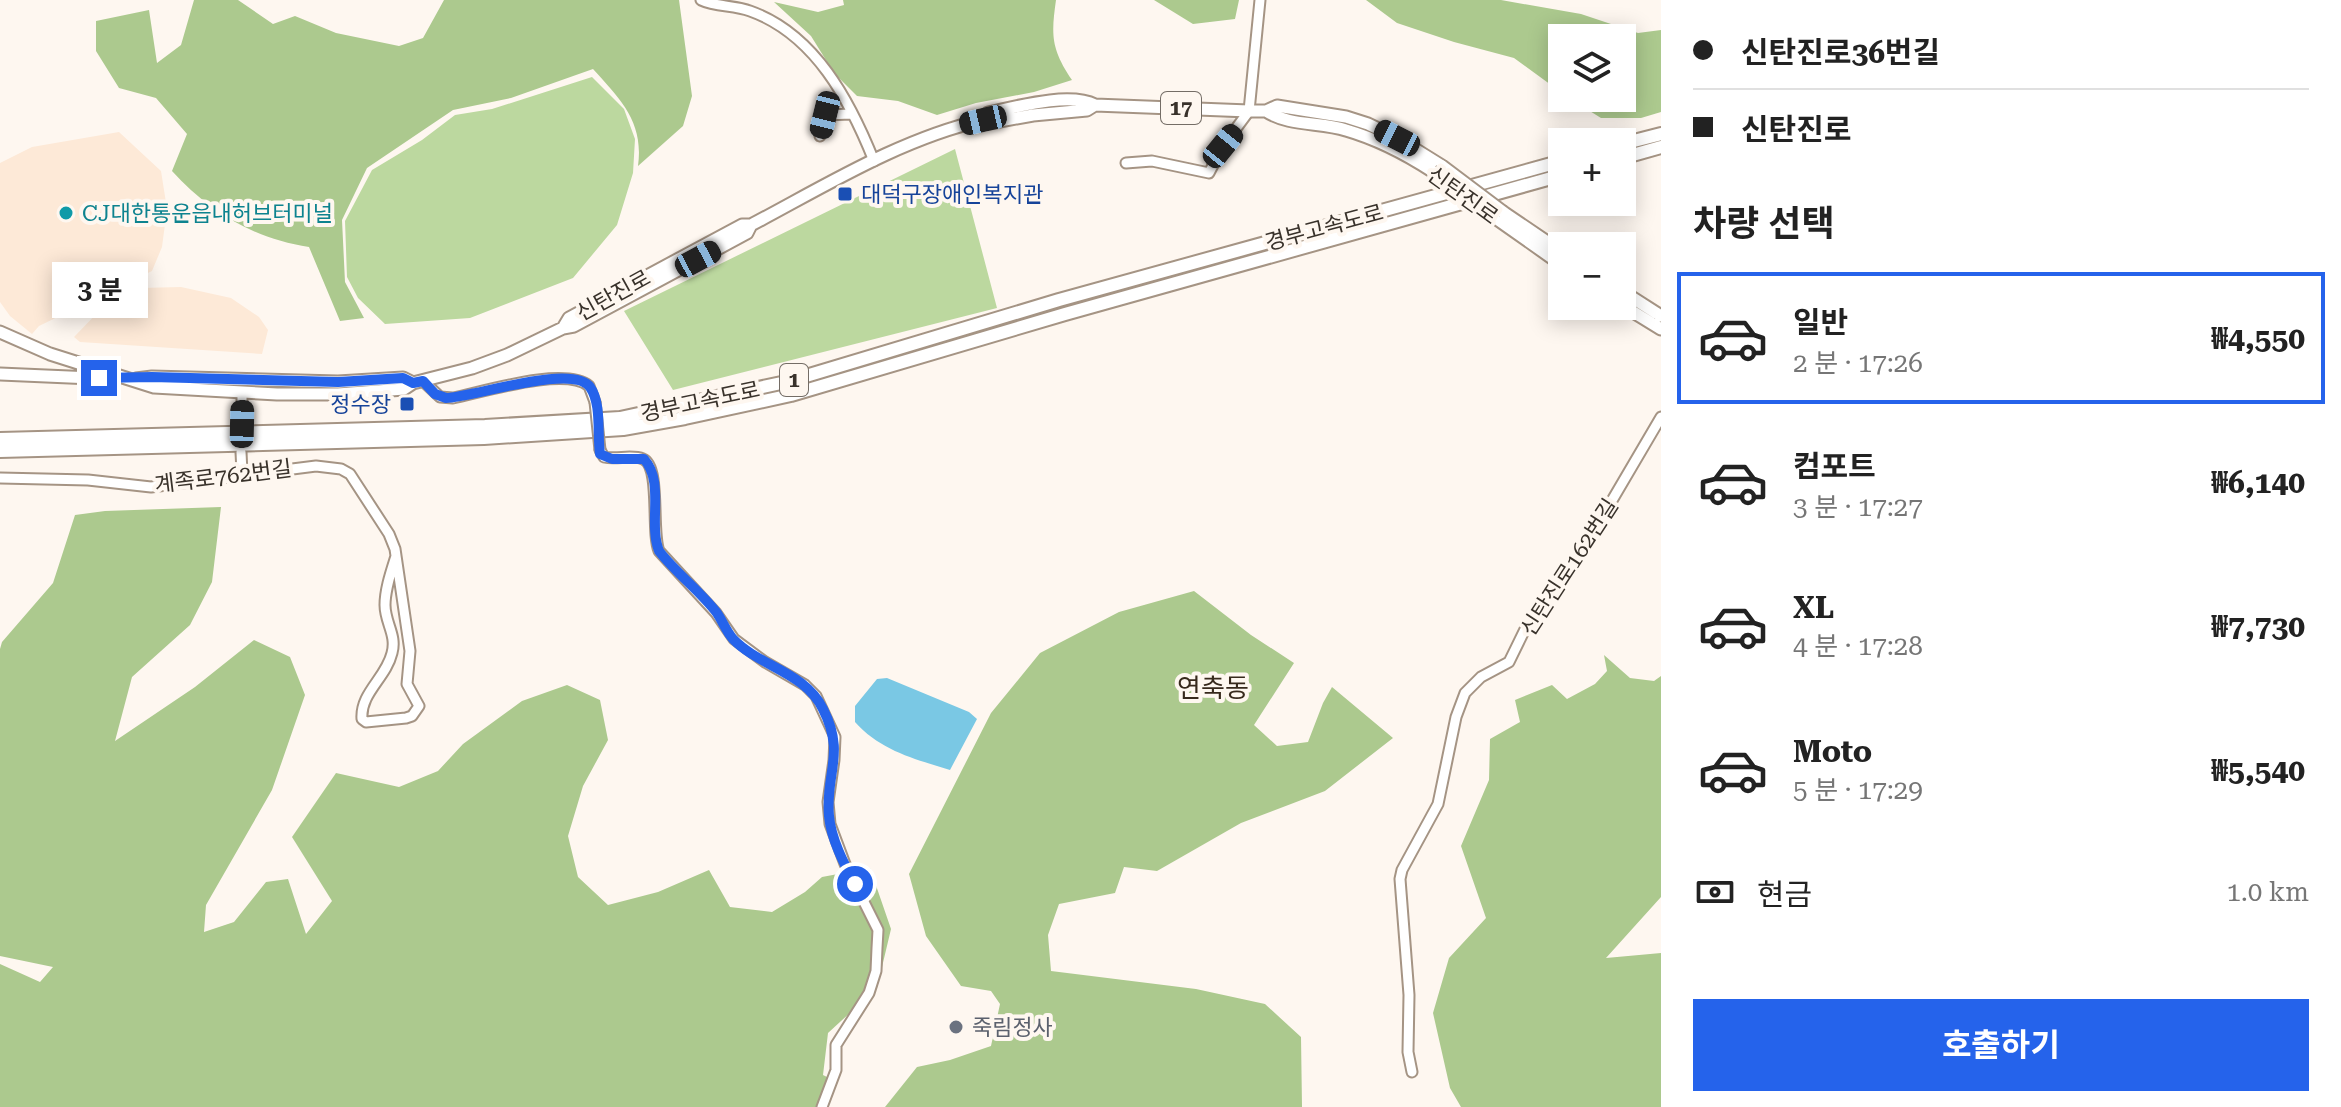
<!DOCTYPE html>
<html lang="ko">
<head>
<meta charset="utf-8">
<style>
  :root { --surface:#fff; --page:#f2f2f2; --text:#222; --muted:#767676; --line:#e0e0e0; --accent:#2563eb }
  body { margin:0; font-family:"Roboto Serif","Noto Sans KR",serif; background:var(--page); color:var(--text); height:100vh; display:flex; flex-direction:column; font-size:30px; white-space:nowrap }
  * { box-sizing:border-box; margin:0 }
  p { font-size:26px; color:var(--muted) }
  .icon { flex:none; width:44px; height:44px; fill:none; stroke:currentColor; stroke-width:2; stroke-linecap:round; stroke-linejoin:round }
  .map { position:relative; flex:1; overflow:hidden }
  .details { display:flex; flex-direction:column; background:var(--surface); width:680px }
  .details>* { flex:none }
  .banner { display:grid; align-content:center; height:176px; padding:0 32px; background:var(--surface) }
  .buttons { position:absolute; left:1548px; top:24px; display:grid; gap:16px }
  .buttons a { display:grid; place-items:center; width:88px; height:88px; border-radius:0px; background:var(--surface); box-shadow:0 4px 20px #0003; font-size:40px }
  .end { position:absolute; width:36px; height:36px; margin:-18px; border:10px solid #2563eb; background:#fff; box-shadow:0 0 0 4px #fff }
  .from { border-radius:50% }
  .bubble { position:absolute; height:56px; border-radius:0px; background:var(--surface); box-shadow:0 4px 20px #0003; font-size:26px; font-weight:700; line-height:56px; text-align:center }
  .car { position:absolute; width:24px; height:48px; margin:-24px -12px; border-radius:10px; box-shadow:0 0 6px 2px #0007; background:linear-gradient(#222 24%,#8ab4d8 0 40%,#222 0 76%,#8ab4d8 0 86%,#222 0) }
  .banner b { display:flex; align-items:center; gap:28px; height:76px; font-size:30px }
  .banner b+b { border-top:2px solid var(--line) }
  .banner i { width:20px; height:20px; background:var(--text) }
  ul { padding:0; list-style:none }
  li { display:flex; align-items:center; gap:24px; height:132px; margin:0 16px 12px; padding:0 16px; border:4px solid transparent; border-radius:0px }
  li div { flex:1 }
  li b { display:block; font-size:30px }
  li em { font-style:normal; font-weight:700 }
  li.current { border-color:var(--accent) }
  li>.icon { width:72px; height:72px; stroke-width:1.5 }
  h2 { padding:0 32px; font-size:36px; line-height:96px }
  .pay { display:flex; align-items:center; gap:20px; height:88px; padding:0 32px; font-size:30px }
  .pay p { margin-inline-start:auto }
  .button { display:flex; gap:16px; margin-top:auto; padding:16px 32px }
  .button a { flex:1; height:92px; border-radius:0px; background:var(--accent); color:#fff; font-size:32px; font-weight:700; line-height:92px; text-align:center }
  main { display:flex; flex:1; min-height:0 }
  .map>svg:first-child { display:block }
  .built { fill:#fde9d7 }
  .green { fill:#bcd89f }
  .forest { fill:#acc98e }
  .water { fill:#7ac8e4 }
  .lines { fill:none; stroke-linecap:round; stroke-linejoin:round }
  .minor-casing { stroke:#a59484; stroke-width:13 }
  .major-casing { stroke:#a59484; stroke-width:15 }
  .highway-casing { stroke:#a59484; stroke-width:16 }
  .minor { stroke:#fff; stroke-width:9 }
  .major { stroke:#fff; stroke-width:11 }
  .highway { stroke:#fff; stroke-width:12 }
  .minor-bridge-casing { stroke:#a59484; stroke-width:13; stroke-linecap:butt }
  .major-bridge-casing { stroke:#a59484; stroke-width:15; stroke-linecap:butt }
  .minor-bridge { stroke:#fff; stroke-width:9 }
  .major-bridge { stroke:#fff; stroke-width:11 }
  .route { stroke:#2563eb; stroke-width:10 }
  .transit-dot { fill:#1a4fb4; stroke:#fef7f0; stroke-width:3 }
  .culture-dot { fill:#0f9aa8; stroke:#fef7f0; stroke-width:3 }
  .worship-dot { fill:#6b7280; stroke:#fef7f0; stroke-width:3 }
  .labels { text-anchor:middle; stroke-width:8; stroke-linejoin:round; paint-order:stroke }
  .shield { fill:#fef7f0; stroke:#746d66; stroke-width:2 }
  .shield-label { font-size:20px; font-weight:bold; fill:#39322b }
  .transit-label { font-size:22px; fill:#164399; stroke:#fef7f0; text-anchor:start }
  .street-label { font-size:22px; fill:#39322b; stroke:#fef7f0 }
  .culture-label { font-size:22px; fill:#0d838f; stroke:#fef7f0; text-anchor:start }
  .worship-label { font-size:22px; fill:#5b616d; stroke:#fef7f0; text-anchor:start }
  .quarter-label { font-size:26px; fill:#37291c; stroke:#fef7f0 }
</style>
</head>
<body>
<main>
<div class="map">
<svg width="1661" height="1107" viewBox="0 0 1661 1107">
  <rect width="100%" height="100%" fill="#fef7f0"/>
  <path class="built" d="M119,132l42,39 6,38 -5,38 -10,24 -113,55 -7,8 -22,-18 -10,-14v-139l32,-16z
    M181,287l50,11 28,19 9,13 -6,24 -182,-12 -6,-5 28,-29 38,-20z"/>
  <path class="green" d="M592,77l32,32 11,30 -2,34 -16,52 -44,53 -103,40 -85,6 -27,-26 -11,-21 -2,-56 27,-51 50,-30 33,-25 37,-6z
    M955,149l42,159 -324,82 -49,-79z"/>
  <path class="forest" d="M194,0h44l35,24 22,-8 41,17 63,13 24,-8 21,-38h235l13,96 -9,30 -45,40c6,-44 -17,-66 -45,-97l-82,29 -58,12 -86,58 -25,52 3,62 19,36 -24,3 -31,-74c-54,-8 -100,-35 -137,-76l15,-37 -31,-36 -37,-10 -23,-37v-30l53,-11 8,53 24,-18z
    M843,0h213c-5,35 -5,49 16,80l-38,12 -58,11 -39,12 -39,-14 -41,-5 -23,-23 -23,-37 -37,-34 44,10 26,-7z
    M1154,0h85l-4,19 -42,5z
    M1366,0h135l80,14 57,19 23,-3v82l-20,6h-40l-32,-20h53v-60h-60v55l-48,-35 -60,-16 -57,-19z
    M221,507l-9,75 -22,43 -58,52 -17,64 80,-54 59,-47 36,17 15,38 -33,95 -66,115 -2,27 30,-10 32,-40 22,-3 18,55 26,-33 -40,-64 44,-64 63,14 39,-16 25,-27 59,-43 45,-16 33,15 8,40 -25,46 -15,50 10,41 30,28 50,-13 51,-22 21,37 42,5 33,-20 17,-15 48,-9 21,61 -14,59 -49,45 -5,42 8,4 -7,28h-824v-143l40,18 13,-15 -53,-11v-307l2,-7 51,-59 22,-68 30,-4z
    M1194,591l57,44 43,28 -40,62 23,21 31,-4 15,-39 9,-16 61,51 -68,53 -84,32 -84,48 -33,-4 -9,26 -56,11 -11,31 3,36 145,18 69,15 36,33 1,70h-417l32,-40 33,-7 41,-14 9,-42 -9,-13 -30,-5 -35,-50 -17,-62 82,-161 49,-60 79,-41z
    M1604,655l26,23 24,3 7,-5v221l-55,61 55,-5v154h-200l-11,-19 -17,-75 16,-55 37,-40 -25,-72 28,-66 1,-41 30,-17 -5,-22 37,-15 15,14 28,-15 12,-13z"/>
  <path class="water" d="M887,678l82,34 8,7 -27,51c-35,-11 -69,-19 -95,-48v-16l22,-27z"/>
  <g class="lines">
    <g class="minor-casing">
      <path id="minor" d="M701,0c15,7 33,5 49,11 65,23 100,90 124,150
        M820,136l5,-21 26,-1
        M1126,163l26,-2 57,12 14,-27 26,-35 11,-111
        M423,381l17,16 13,1c30,-6 112,-32 136,-12l6,16
        M242,424v-32
        M600,450l4,7c13,3 27,-3 39,2 18,7 8,73 16,92l57,62 18,26 31,23 40,23 11,11 19,41 -1,23 -6,42 2,22 15,40 33,66 -1,18 -1,23 -7,22 -33,52v25l-14,37
        M241,452l1,21
        M0,478l88,2 63,7 165,-21 25,3 9,5 39,60 6,15 15,102 -3,33 12,22 -7,10 -6,2 -40,4 -4,-3c-2,-26 24,-41 30,-66 5,-18 -7,-30 -7,-48 0,-16 6,-33 11,-49
        M1412,1072l-4,-20 1,-57 -9,-116 2,-9 36,-66 18,-87 9,-24 16,-16 28,-15 22,-45 39,-45 91,-155"/>
    </g>
    <g class="major-casing">
      <path id="major" d="M1266,111c22,15 55,11 80,19 31,9 60,24 86,41
        M983,120l5,-7c28,-6 81,-21 107,-8l154,6h17l11,-5 69,11 22,7 29,14 45,28
        M1503,212l59,40
        M1494,217l68,48
        M1622,291l39,25
        M1622,305l39,24
        M563,328l6,-10 173,-93h9
        M0,332l50,22 104,33 123,7h61l66,-5 9,-6 59,-15 35,-13 56,-27 11,-2 173,-93 4,-8c74,-39 149,-86 232,-105l6,3 44,-8 54,-5 8,-5
        M0,374l115,5
        M136,379l16,-2 186,5 65,-4 10,5"/>
    </g>
    <g class="highway-casing">
      <path id="highway" d="M1622,144l39,-10
        M1622,158l39,-11
        M0,439l485,-13 135,-8 166,-36 273,-82 503,-139
        M0,451l484,-13 139,-9 62,-11 106,-23 274,-81 497,-139"/>
    </g>
    <use href="#minor" class="minor"/>
    <use href="#major" class="major"/>
    <use href="#highway" class="highway"/>
    <g class="minor-bridge-casing">
      <path id="minor-bridge" d="M595,402l5,48"/>
    </g>
    <g class="major-bridge-casing">
      <path id="major-bridge" d="M1442,166l61,46
        M1432,171l62,46"/>
    </g>
    <use href="#minor-bridge" class="minor-bridge"/>
    <use href="#major-bridge" class="major-bridge"/>
  </g>
  <g class="lines">
    <path class="route" d="M99,378l53,-1 186,5 65,-4 10,5 10,-2 12,13 11,4c28,-1 127,-35 144,-11 12,17 7,47 10,67l12,5h32c21,23 4,64 15,92 17,22 41,40 58,62 6,9 9,18 16,26 27,28 72,33 90,70 23,45 2,64 6,107 2,23 15,48 26,68"/>
  </g>
  <g class="transit-dot">
    <rect x="837" y="186" width="16" height="16" rx="4"/>
    <rect x="399" y="396" width="16" height="16" rx="4"/>
  </g>
  <circle class="culture-dot" cx="66" cy="213" r="8"/>
  <circle class="worship-dot" cx="956" cy="1027" r="8"/>
  <g class="labels">
    <g class="shield">
      <rect x="1161" y="92" width="40" height="32" rx="6"/>
      <rect x="780" y="364" width="28" height="32" rx="6"/>
    </g>
    <g class="shield-label">
      <text x="1181" y="115">17</text>
      <text x="794" y="387">1</text>
    </g>
    <g class="transit-label">
      <text x="861" y="202">대덕구장애인복지관</text>
      <text x="391" y="412" text-anchor="end">정수장</text>
    </g>
    <g class="street-label">
      <text transform="translate(1463 195) rotate(36)" y="8">신탄진로</text>
      <text transform="translate(1324 227) rotate(-15)" y="8">경부고속도로</text>
      <text transform="translate(613 295) rotate(-29)" y="8">신탄진로</text>
      <text transform="translate(700 401) rotate(-12)" y="8">경부고속도로</text>
      <text transform="translate(223 476) rotate(-7)" y="8">계족로762번길</text>
      <text transform="translate(1569 567) rotate(-57)" y="8">신탄진로162번길</text>
    </g>
    <g class="culture-label">
      <text x="82" y="221">CJ대한통운읍내허브터미널</text>
    </g>
    <g class="worship-label">
      <text x="972" y="1035">죽림정사</text>
    </g>
    <g class="quarter-label">
      <text x="1213" y="697">연축동</text>
    </g>
  </g>
</svg>
<div class="buttons">
<a><svg class="icon" aria-label="layers" viewBox="0 0 24 24"><path d="M12 4l9 5-9 5-9-5zM3 14l9 5 9-5"/></svg></a>
<a>+</a>
<a>−</a>
</div>
<i class="end from" style="left:855px;top:884px"></i>
<i class="end" style="left:99px;top:378px"></i>
<div class="bubble" style="left:52px;top:262px;width:96px">3 분</div>
<i class="car" style="left:825px;top:115px;rotate:194deg"></i>
<i class="car" style="left:983px;top:120px;rotate:257deg"></i>
<i class="car" style="left:1397px;top:138px;rotate:297deg"></i>
<i class="car" style="left:1223px;top:146px;rotate:39deg"></i>
<i class="car" style="left:698px;top:259px;rotate:62deg"></i>
<i class="car" style="left:242px;top:424px;rotate:1deg"></i>
</div>
<section class="details">
<div class="banner">
<b><i class="from"></i>신탄진로36번길</b>
<b><i></i>신탄진로</b>
</div>
<h2>차량 선택</h2>
<ul>
<li class="current"><svg class="icon" aria-label="car" viewBox="0 0 24 24"><path d="M5 17H2v-5l4-1 3-4h7l3 4 3 1v5h-3M9 17h6M6 11h13"/><circle cx="7" cy="17" r="2"/><circle cx="17" cy="17" r="2"/></svg><div><b>일반</b><p>2 분 · 17:26</p></div><em>₩4,550</em></li>
<li><svg class="icon" aria-label="car" viewBox="0 0 24 24"><path d="M5 17H2v-5l4-1 3-4h7l3 4 3 1v5h-3M9 17h6M6 11h13"/><circle cx="7" cy="17" r="2"/><circle cx="17" cy="17" r="2"/></svg><div><b>컴포트</b><p>3 분 · 17:27</p></div><em>₩6,140</em></li>
<li><svg class="icon" aria-label="car" viewBox="0 0 24 24"><path d="M5 17H2v-5l4-1 3-4h7l3 4 3 1v5h-3M9 17h6M6 11h13"/><circle cx="7" cy="17" r="2"/><circle cx="17" cy="17" r="2"/></svg><div><b>XL</b><p>4 분 · 17:28</p></div><em>₩7,730</em></li>
<li><svg class="icon" aria-label="car" viewBox="0 0 24 24"><path d="M5 17H2v-5l4-1 3-4h7l3 4 3 1v5h-3M9 17h6M6 11h13"/><circle cx="7" cy="17" r="2"/><circle cx="17" cy="17" r="2"/></svg><div><b>Moto</b><p>5 분 · 17:29</p></div><em>₩5,540</em></li>
</ul>
<div class="pay"><svg class="icon" aria-label="cash" viewBox="0 0 24 24"><path d="M3 7h18v10H3z"/><circle cx="12" cy="12" r="2"/></svg>현금<p>1.0 km</p></div>
<div class="button"><a>호출하기</a></div>
</section>
</main>
</body>
</html>
